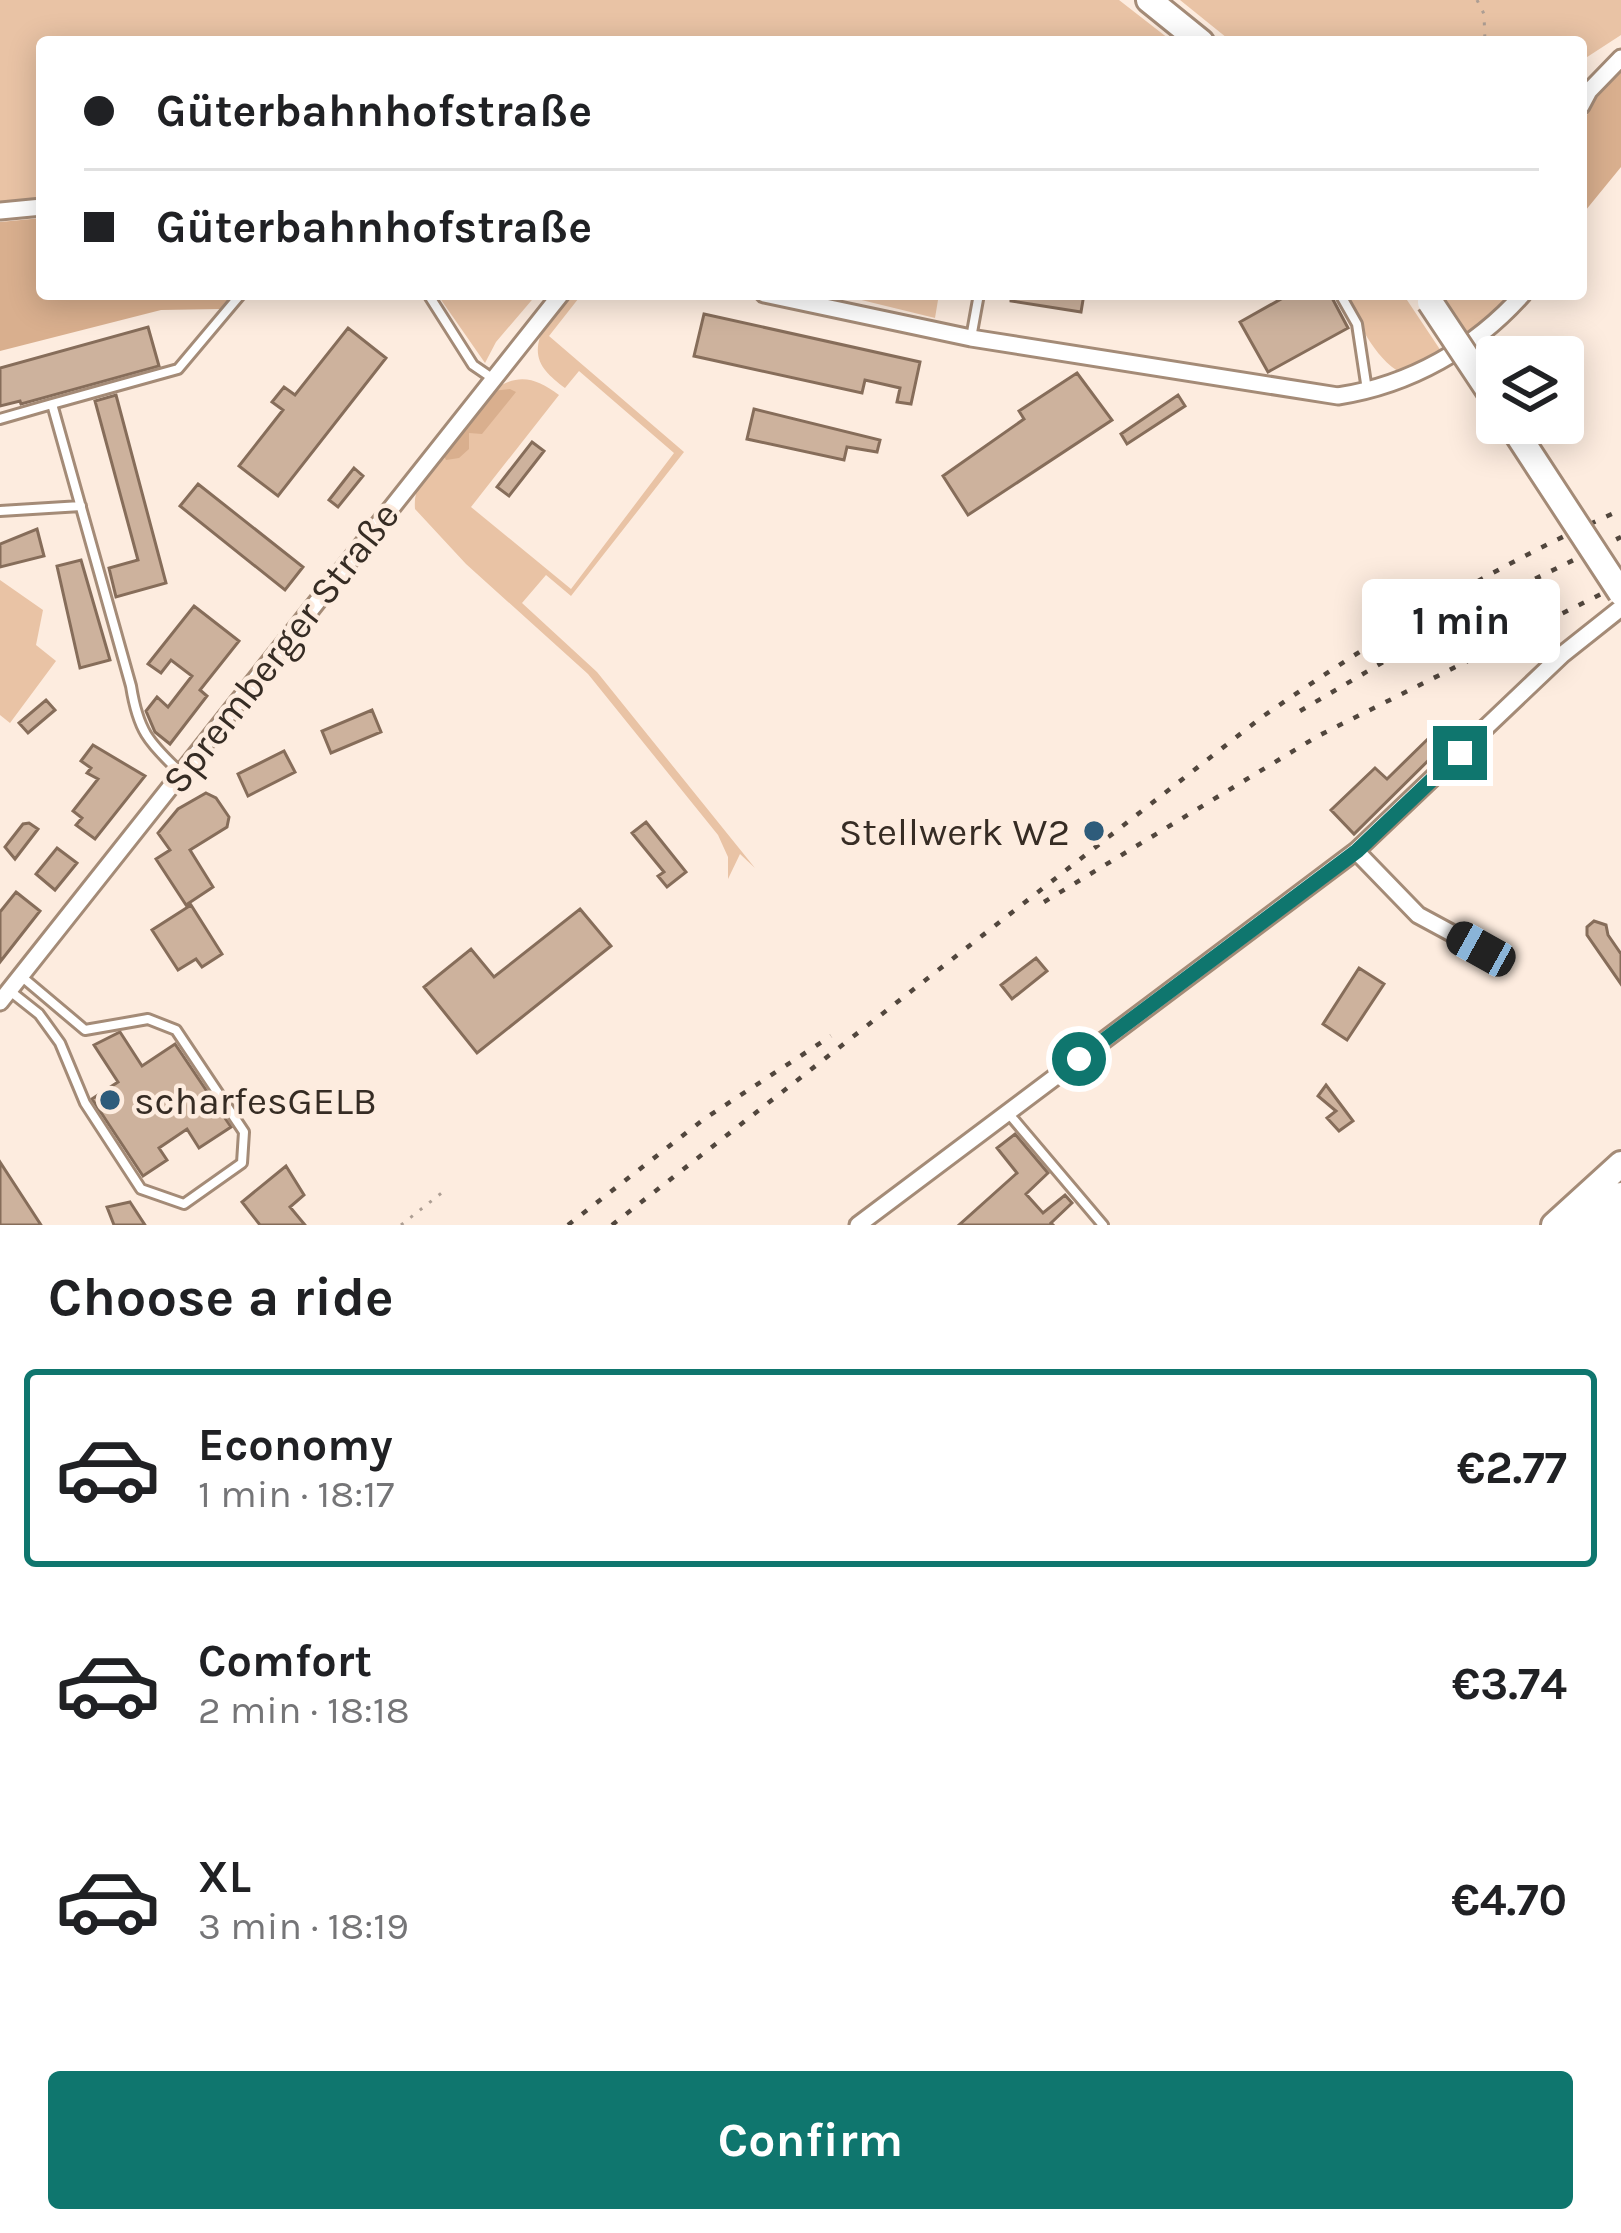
<!DOCTYPE html>
<html lang="en">
<head>
<meta charset="utf-8">
<style>
  :root { --surface:#fff; --page:#f2f2f2; --text:#202124; --muted:#757577; --line:#e0e0e0; --accent:#0f766e }
  body { margin:0; font-family:Karla,sans-serif; background:var(--page); color:var(--text); height:100vh; display:flex; flex-direction:column; font-size:45px; white-space:nowrap }
  * { box-sizing:border-box; margin:0 }
  p { font-size:39px; color:var(--muted) }
  .icon { flex:none; width:66px; height:66px; fill:none; stroke:currentColor; stroke-width:2; stroke-linecap:round; stroke-linejoin:round }
  .map { position:relative; height:1225px; overflow:hidden }
  .drawer { display:flex; flex-direction:column; background:var(--surface); flex:1 }
  .drawer>* { flex:none }
  .top-card { position:absolute; left:36px; top:36px; width:1551px; height:264px; border-radius:12px; box-shadow:0 6px 30px #0003; display:grid; align-content:center; height:264px; padding:0 48px; background:var(--surface) }
  .tools { position:absolute; left:1476px; top:336px; display:grid; gap:24px }
  .tools a { display:grid; place-items:center; width:108px; height:108px; border-radius:12px; background:var(--surface); box-shadow:0 6px 30px #0003; font-size:60px }
  .end { position:absolute; width:54px; height:54px; margin:-27px; border:15px solid #0f766e; background:#fff; box-shadow:0 0 0 6px #fff }
  .from { border-radius:50% }
  .bubble { position:absolute; height:84px; border-radius:12px; background:var(--surface); box-shadow:0 6px 30px #0003; font-size:39px; font-weight:700; line-height:84px; text-align:center }
  .car { position:absolute; width:36px; height:72px; margin:-36px -18px; border-radius:15px; box-shadow:0 0 9px 3px #0007; background:linear-gradient(#222 24%,#8ab4d8 0 40%,#222 0 76%,#8ab4d8 0 86%,#222 0) }
  .top-card b { display:flex; align-items:center; gap:42px; height:114px; font-size:45px }
  .top-card b+b { border-top:3px solid var(--line) }
  .top-card i { width:30px; height:30px; background:var(--text) }
  ul { padding:0; list-style:none }
  li { display:flex; align-items:center; gap:36px; height:198px; margin:0 24px 18px; padding:0 24px; border:6px solid transparent; border-radius:12px }
  li div { flex:1 }
  li b { display:block; font-size:45px }
  li em { font-style:normal; font-weight:700 }
  li.on { border-color:var(--accent) }
  li>.icon { width:108px; height:108px; stroke-width:1.5 }
  h2 { padding:0 48px; font-size:54px; line-height:144px }
  .button { display:flex; gap:24px; margin-top:auto; padding:24px 48px }
  .button a { flex:1; height:138px; border-radius:12px; background:var(--accent); color:#fff; font-size:48px; font-weight:700; line-height:138px; text-align:center }
  .map>svg:first-child { display:block }
  .green { fill:#e9c3a5 }
  .forest { fill:#d9af8e }
  .building { fill:#cdb29d; stroke:#866d5a; stroke-width:3 }
  .lines { fill:none; stroke-linecap:round; stroke-linejoin:round }
  .service-casing { stroke:#a48b77; stroke-width:14 }
  .minor-casing { stroke:#a48b77; stroke-width:21 }
  .trunk-casing { stroke:#a48b77; stroke-width:30 }
  .path { stroke:#ad9e93; stroke-width:3; stroke-dasharray:3 9; stroke-linecap:butt }
  .service { stroke:#fff; stroke-width:8 }
  .minor { stroke:#fff; stroke-width:15 }
  .trunk { stroke:#fff; stroke-width:24 }
  .rail { stroke:#51463d; stroke-width:4.5; stroke-dasharray:6 12; stroke-linecap:butt }
  .trunk-bridge-casing { stroke:#a48b77; stroke-width:30; stroke-linecap:butt }
  .trunk-bridge { stroke:#fff; stroke-width:24 }
  .route { stroke:#0f766e; stroke-width:15 }
  .poi-dot { fill:#2e5c7b; stroke:#fdecdf; stroke-width:4.5 }
  .labels { text-anchor:middle; stroke-width:9; stroke-linejoin:round; paint-order:stroke }
  .street-label { font-size:39px; fill:#362c24; stroke:#fdecdf }
  .poi-label { font-size:39px; fill:#362c24; stroke:#fdecdf; text-anchor:end }
</style>
</head>
<body>
<div class="map">
<svg width="1621" height="1225" viewBox="0 0 1621 1225">
  <rect width="100%" height="100%" fill="#fdecdf"/>
  <path class="green" d="M0,0h1119l54,42h-1131v158l-42,2z
    M1180,0h441v35l-40,26v-19h-349z
    M437,294h100l-41,48 -11,21z
    M573,294h9l-33,42 135,116 -113,144 -25,-21 -24,28 75,69 158,196 -15,-14 -12,25v-22l-10,-22 -130,-161 -122,-110 -51,-55c-3,-32 27,-55 52,-69l2,-7h6l26,-42h-9c26,-19 44,-13 67,4l-88,112 100,82 103,-136 -95,-82 -14,17c-18,-14 -33,-26 -25,-51z
    M837,294h102l-4,24z
    M1344,294h59l38,57 -40,22c-28,-16 -42,-51 -57,-79z
    M1438,294h73l-45,41z
    M0,580l43,30 -7,35 20,16 -46,62 -10,-8z"/>
  <path class="forest" d="M1621,69v98l-40,49v-90l16,-29z
    M42,218v76h191l-12,15 -60,1 -161,41v-129z
    M510,389l6,3 -34,42 -13,-1v16l-10,9 -13,2 -3,-6 49,-63z"/>
  <path class="building" d="M1011,294h73l-3,18 -70,-11z
    M1290,294h40l18,34 -80,44 -28,-50z
    M704,314l216,48 -9,42 -14,-2 3,-14 -35,-8 -3,13 -168,-37z
    M148,327l11,39 -138,38 -1,-3 -20,5v-38z
    M348,328l38,30 -108,138 -39,-30 44,-56 -11,-8 12,-15 11,8z
    M1077,373l35,47 -144,95 -25,-39 81,-57 -5,-8z
    M116,395l50,188 -50,14 -7,-29 29,-8 -43,-159z
    M1178,395l7,11 -58,38 -6,-10z
    M754,409l126,31 -3,12 -30,-5 -3,13 -97,-21z
    M532,442l12,9 -35,45 -12,-9z
    M354,468l9,8 -25,31 -9,-7z
    M198,484l105,83 -18,23 -105,-84z
    M37,529l7,27 -44,11v-23z
    M81,560l29,100 -30,8 -23,-102z
    M194,606l45,35 -39,49 7,6 -37,48 -15,-12 -9,-21 11,-14 11,10 24,-31 -21,-16 -10,13 -13,-9z
    M46,700l9,10 -27,23 -9,-10z
    M372,710l9,22 -50,21 -9,-22z
    M1438,729l11,11 -95,94 -23,-24 44,-42 12,11z
    M93,745l52,31 -50,63 -19,-14 6,-7 -9,-7 25,-32 -11,-6 4,-5 -10,-7z
    M284,751l11,21 -47,24 -10,-22z
    M206,793l10,5 13,19 -2,10 -37,23 23,37 -27,18 -30,-46 14,-9 -12,-17 20,-24z
    M646,822l40,50 -19,15 -9,-11 6,-4 -32,-39z
    M29,823l9,6 -23,30 -10,-12 18,-23z
    M57,848l20,15 -22,27 -19,-16z
    M16,892l24,19 -40,51v-50z
    M191,905l31,49 -20,13 -6,-8 -18,11 -26,-40z
    M580,909l31,37 -134,107 -53,-66 47,-38 23,28z
    M1594,921l12,4 2,10 13,19v30l-34,-49v-8z
    M1036,958l11,13 -35,28 -11,-14z
    M1359,968l25,16 -37,56 -24,-16z
    M120,1032l22,34 33,-22 56,83 -32,21 -12,-19 -28,19 8,12 -24,16 -51,-77 26,-17 -24,-37z
    M1326,1085l27,36 -14,10 -12,-13 9,-7 -18,-15z
    M1015,1134l33,39 -22,21 17,19 22,-18 7,8 -21,20 2,2h-94l58,-52 -20,-25z
    M0,1162l41,63h-41z
    M286,1166l18,29 -14,12 15,18h-45l-18,-23z
    M130,1202l15,23h-31l-7,-18z"/>
  <g class="lines">
    <g class="service-casing">
      <path id="service" d="M428,294l45,71 19,13
        M1340,294l17,30 10,66
        M971,338l8,-44
        M52,404l126,-35 63,-75
        M0,419l52,-15 79,282c7,44 17,56 49,86
        M0,511l81,-5
        M10,991l29,23 21,29 25,60 56,86 43,15 58,-41 2,-31 -68,-102 -28,-11 -63,11 -64,-54
        M1009,1114l94,111"/>
    </g>
    <g class="minor-casing">
      <path id="minor" d="M1581,106l8,-15 32,-33
        M0,211l42,-4
        M764,294l207,44 367,58c72,-11 137,-48 185,-102
        M1356,851l62,64 63,34
        M0,1002l561,-708
        M858,1225l498,-374 207,-197 58,-46"/>
    </g>
    <g class="trunk-casing">
      <path id="trunk" d="M1149,0l52,42
        M1554,1225l67,-61
        M1577,1225l44,-30
        M1609,1225l12,-6"/>
    </g>
    <path class="path" d="M1477,0l7,14 1,28
      M401,1225l43,-34"/>
    <use href="#service" class="service"/>
    <use href="#minor" class="minor"/>
    <use href="#trunk" class="trunk"/>
    <path class="rail" d="M1300,711l175,-103 146,-71
      M1044,902l274,-166 303,-152
      M568,1225l136,-106 127,-83
      M612,1225l650,-508c114,-79 231,-151 359,-207"/>
    <g class="trunk-bridge-casing">
      <path id="trunk-bridge" d="M1430,302l67,101
        M1510,423l111,170"/>
    </g>
    <use href="#trunk-bridge" class="trunk-bridge"/>
  </g>
  <g class="lines">
    <path class="route" d="M1079,1059l278,-208 103,-98"/>
  </g>
  <g class="poi-dot">
    <circle cx="1094" cy="831" r="12"/>
    <circle cx="110" cy="1100" r="12"/>
  </g>
  <g class="labels">
    <g class="street-label">
      <text transform="translate(280 647) rotate(-52)" y="14">Spremberger Straße</text>
    </g>
    <g class="poi-label">
      <text x="1070" y="845">Stellwerk W2</text>
      <text x="134" y="1114" text-anchor="start">scharfesGELB</text>
    </g>
  </g>
</svg>
<div class="tools">
<a><svg class="icon" aria-label="layers" viewBox="0 0 24 24"><path d="M12 4l9 5-9 5-9-5zM3 14l9 5 9-5"/></svg></a>
</div>
<i class="end from" style="left:1079px;top:1059px"></i>
<i class="end" style="left:1460px;top:753px"></i>
<div class="bubble" style="left:1362px;top:579px;width:198px">1 min</div>
<i class="car" style="left:1481px;top:949px;rotate:299deg"></i>
<div class="top-card">
<b><i class="from"></i>Güterbahnhofstraße</b>
<b><i></i>Güterbahnhofstraße</b>
</div>
</div>
<section class="drawer">
<h2>Choose a ride</h2>
<ul>
<li class="on"><svg class="icon" aria-label="car" viewBox="0 0 24 24"><path d="M5 17H2v-5l4-1 3-4h7l3 4 3 1v5h-3M9 17h6M6 11h13"/><circle cx="7" cy="17" r="2"/><circle cx="17" cy="17" r="2"/></svg><div><b>Economy</b><p>1 min · 18:17</p></div><em>€2.77</em></li>
<li><svg class="icon" aria-label="car" viewBox="0 0 24 24"><path d="M5 17H2v-5l4-1 3-4h7l3 4 3 1v5h-3M9 17h6M6 11h13"/><circle cx="7" cy="17" r="2"/><circle cx="17" cy="17" r="2"/></svg><div><b>Comfort</b><p>2 min · 18:18</p></div><em>€3.74</em></li>
<li><svg class="icon" aria-label="car" viewBox="0 0 24 24"><path d="M5 17H2v-5l4-1 3-4h7l3 4 3 1v5h-3M9 17h6M6 11h13"/><circle cx="7" cy="17" r="2"/><circle cx="17" cy="17" r="2"/></svg><div><b>XL</b><p>3 min · 18:19</p></div><em>€4.70</em></li>
</ul>
<div class="button"><a>Confirm</a></div>
</section>
</body>
</html>
